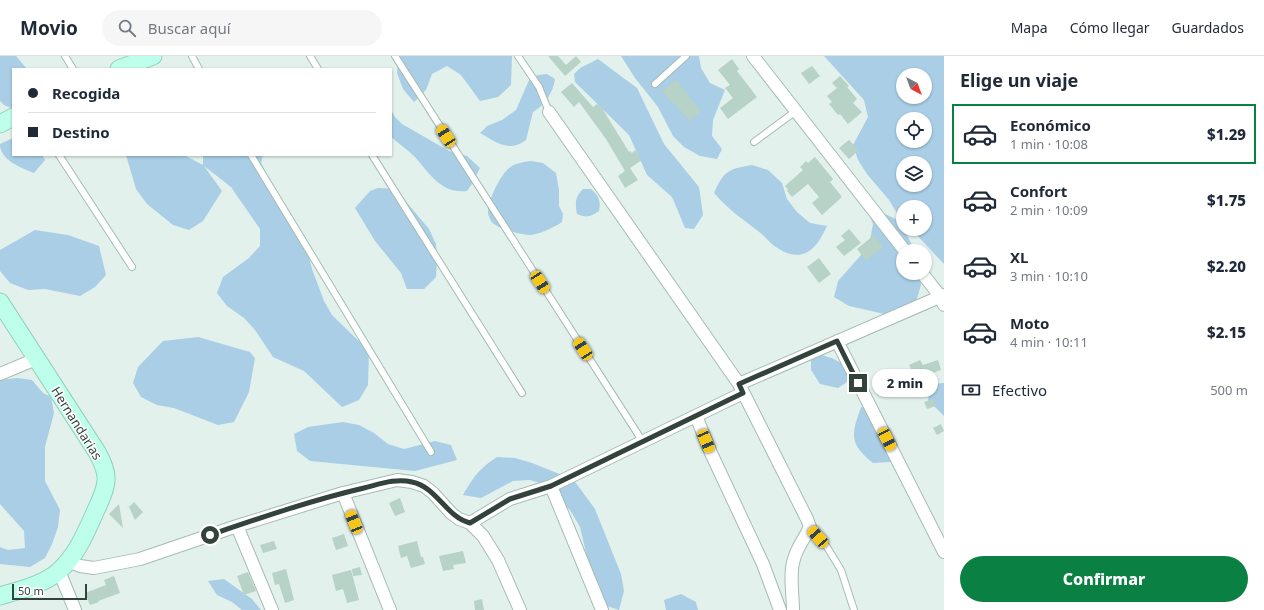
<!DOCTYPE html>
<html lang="es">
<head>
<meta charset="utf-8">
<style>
  :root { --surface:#fff; --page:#f6f6f7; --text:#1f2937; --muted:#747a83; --line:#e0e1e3; --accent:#0b8043 }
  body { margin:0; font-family:"Noto Sans",sans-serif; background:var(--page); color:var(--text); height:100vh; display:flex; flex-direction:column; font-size:15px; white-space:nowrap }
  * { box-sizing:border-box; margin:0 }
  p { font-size:13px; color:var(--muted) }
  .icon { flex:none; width:22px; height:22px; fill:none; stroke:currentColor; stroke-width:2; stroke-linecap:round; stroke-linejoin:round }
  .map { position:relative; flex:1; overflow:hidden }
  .sheet { display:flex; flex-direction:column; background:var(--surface); width:320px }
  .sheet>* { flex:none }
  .guide { position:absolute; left:12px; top:12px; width:380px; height:88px; border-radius:0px; box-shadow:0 1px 3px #0004; display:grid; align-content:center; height:88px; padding:0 16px; background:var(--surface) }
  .needle { width:26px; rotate:139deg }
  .fabs { position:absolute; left:896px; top:12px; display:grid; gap:8px }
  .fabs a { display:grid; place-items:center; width:36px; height:36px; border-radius:50%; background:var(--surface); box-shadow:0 1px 3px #0004; font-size:20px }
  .scale { position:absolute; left:12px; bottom:10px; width:75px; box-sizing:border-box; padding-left:4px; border:2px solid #33423b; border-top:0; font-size:11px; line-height:14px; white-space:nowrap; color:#33423b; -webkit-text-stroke:3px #fff; paint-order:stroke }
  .end { position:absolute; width:18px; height:18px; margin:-9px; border:5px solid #33423b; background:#fff; box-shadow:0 0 0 2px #fff }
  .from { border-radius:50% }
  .bubble { position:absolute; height:28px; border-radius:14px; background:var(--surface); box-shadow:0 1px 3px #0004; font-size:13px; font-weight:800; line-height:28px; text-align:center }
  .car { position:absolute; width:12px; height:24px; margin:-12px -6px; border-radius:5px; box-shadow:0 0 3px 1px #0007; background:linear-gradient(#f5c518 24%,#345 0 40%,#f5c518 0 76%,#345 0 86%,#f5c518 0) }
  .guide b { display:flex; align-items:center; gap:14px; height:38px; font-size:15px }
  .guide b+b { border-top:1px solid var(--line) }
  .guide i { width:10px; height:10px; background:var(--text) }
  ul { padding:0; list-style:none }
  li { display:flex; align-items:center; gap:12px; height:60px; margin:0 8px 6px; padding:0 8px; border:2px solid transparent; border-radius:0px }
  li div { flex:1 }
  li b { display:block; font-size:15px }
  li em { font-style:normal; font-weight:800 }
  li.on { border-color:var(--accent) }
  li>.icon { width:36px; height:36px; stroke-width:1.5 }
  h2 { padding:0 16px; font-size:18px; line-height:48px }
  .pay { display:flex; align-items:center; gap:10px; height:44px; padding:0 16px; font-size:15px }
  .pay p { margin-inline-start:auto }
  .action { display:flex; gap:8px; margin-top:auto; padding:8px 16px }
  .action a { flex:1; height:46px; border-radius:24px; background:var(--accent); color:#fff; font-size:16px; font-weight:800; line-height:46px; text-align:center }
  header { display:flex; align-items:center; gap:24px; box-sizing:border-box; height:56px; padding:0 20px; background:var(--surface); border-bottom:1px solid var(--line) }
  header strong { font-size:19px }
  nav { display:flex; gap:22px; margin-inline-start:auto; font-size:14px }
  .search { width:280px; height:36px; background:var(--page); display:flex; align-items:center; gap:10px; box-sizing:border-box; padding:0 14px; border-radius:22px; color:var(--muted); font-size:15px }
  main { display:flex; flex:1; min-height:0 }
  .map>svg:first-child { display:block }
  .green { fill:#a9cee6; fill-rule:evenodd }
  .building { fill:#b7d2c6 }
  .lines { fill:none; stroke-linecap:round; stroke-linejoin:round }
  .lane-casing { stroke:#a5bcb3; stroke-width:8 }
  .street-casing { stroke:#a5bcb3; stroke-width:14 }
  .secondary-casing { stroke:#91d2bd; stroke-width:19 }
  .lane { stroke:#fff; stroke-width:6 }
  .street { stroke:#fff; stroke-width:12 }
  .secondary { stroke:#beffeb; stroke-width:17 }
  .route { stroke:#33423b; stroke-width:5 }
  .labels { text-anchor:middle; stroke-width:3; stroke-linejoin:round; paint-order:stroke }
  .street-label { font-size:13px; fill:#33423b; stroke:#fff }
</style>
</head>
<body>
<header>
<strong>Movio</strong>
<div class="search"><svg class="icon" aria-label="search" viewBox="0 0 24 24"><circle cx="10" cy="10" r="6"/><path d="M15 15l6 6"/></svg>Buscar aquí</div>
<nav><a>Mapa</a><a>Cómo llegar</a><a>Guardados</a></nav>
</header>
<main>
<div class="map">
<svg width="944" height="554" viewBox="0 0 944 554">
  <rect width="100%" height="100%" fill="#e2f1ec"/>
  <path class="green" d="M0,0h16l11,13h-14v40l-9,-4 -4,-4z
    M398,0h114l-1,29 -13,12 -18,4 -19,-26 -14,-9 -15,8 -6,16 -12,12 -11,-13 -6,-16z
    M621,0h78l2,12 9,15 15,7 -12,30 -1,16 10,13 -5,10 -17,-3 -16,-9 -11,-11 -15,-29 -23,-29z
    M824,0h120v208l-33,-35h14v-22h-22v14l-5,-6 -9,-15 -22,-26 -9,-14 -5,-15 15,-28 -4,-17zM903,19h22v22h-22zM903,63h22v22h-22zM903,107h22v22h-22z
    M598,3l39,29 27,56 35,43 4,28 -9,14 -9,-1 -13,-31 -25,-22 -18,-40 -54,-53 -1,-8 6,-6z
    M547,18l8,5c-2,14 -10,26 -22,33l-7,28c-17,13 -30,2 -46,-7l7,-7 15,-6 14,-10 14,-32 8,-3z
    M391,54l4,7 7,7 47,27 18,5 13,12 -8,16 -5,7c-26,3 -37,-17 -52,-34 -7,-7 -16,-13 -24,-20z
    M13,82v17h29l3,5 -11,13c-13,-5 -34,-13 -34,-29z
    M126,99h58l19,10v-10h60l-2,8 23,45 19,26 9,35 12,32 8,14 37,36 -1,34 -9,15 -17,7 -38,-36 -31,-14 -18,-27 -11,-12 -17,-12 -10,-13 6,-16 26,-19 11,-12v-17l-29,-42 -27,-21 18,25 -19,30 -14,9 -16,-5 -26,-21 -11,-15z
    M531,105l12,2 13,10 3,17v16l4,8 -1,8c-7,5 -22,12 -31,13 -9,0 -35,-6 -40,-14 -1,-2 -3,-6 -3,-8 -1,-11 12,-37 20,-44 7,-6 15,-7 23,-8z
    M752,109l16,5 14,13 5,16 10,13 13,11 17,3c-10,22 -23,38 -48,23 -8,-4 -14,-13 -21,-18 -16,-12 -31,-23 -44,-38 10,-22 14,-24 38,-28z
    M378,132l19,1 6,9 26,31 7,15 1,17 -1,16 -12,12h-17l-6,-16 -26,-32 -20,-33 15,-17z
    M583,133h8c8,7 10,12 8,22 -8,6 -13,7 -22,3 -2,-11 -2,-17 6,-25z
    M872,148l13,10 15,7 15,30h-12v22h17l1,12 -5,17 -15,11 -17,1 -17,-4 -18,-4 -15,-9 4,-16 23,-26 9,-15 3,-16 -6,-15z
    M35,174l33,5 31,11 7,29 -11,12 -15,9 -35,-7 -17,1 -18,-7 -10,-12v-21z
    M198,281l52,15 5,6 -6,34 -15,30 -16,3 -44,-17 -17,-3 -16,-8 -8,-14 5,-16 25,-26z
    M811,297c22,4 29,7 45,23l-18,12 -18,-4 -9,-14z
    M17,322l15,2 11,13 8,4 3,16 -9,34v34l15,29 -2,17 -6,17 -7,14 -15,9 -30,-3v-17l8,3 17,-2 -1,-17 -24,-27v-124z
    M944,327v33l-16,-16 4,-16z
    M861,351l17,2c12,21 12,30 13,53l-18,1c-24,-20 -22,-27 -12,-56z
    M343,366l16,3 15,8 14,11 16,5 31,-8 16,4 6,15 -42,11 -105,-10 -13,-10 -3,-17 14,-7z
    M497,401l18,1 17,5 30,12 14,8 19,26 26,65 3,17 -5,19 -15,-5 -9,-14 -15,-64 -10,-17 -24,-25 -16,-5 -17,1 -32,17 -18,-3c11,-19 16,-26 34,-38z
    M224,523l28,20 9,11h-19l-10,-8 -15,-7 -9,-14z
    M681,538l15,8 2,8h-32l-2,-10z"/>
  <path class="building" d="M548,0h10l8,9 10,-9 5,6 -16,14z
    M732,3l7,10 -2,2 20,26 -29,22 -8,-11 13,-10 -8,-10 5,-3 -12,-15z
    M812,10l8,10 -11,8 -8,-11z
    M840,20l9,10 -2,1 10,12 -4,4 9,9 -14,12 -8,-10 -2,1 -9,-11 3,-2 -5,-6 10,-8 -5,-5z
    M676,24l25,32 -12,9 -14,-18 -1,2 -12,-14z
    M572,27l21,24 4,-3 5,4 27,44 1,-1 2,2 3,-3 7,10 -15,10 3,-2 8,12 -13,8 -7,-12 7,-5 -19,-32 -27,-37 -5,5 -13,-15z
    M849,84l10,10 -10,9 -10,-11z
    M815,101l18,22 -3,3 12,15 -20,18 -10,-12 7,-6 -11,-13 -16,13 -5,-6 1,-1 -3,-4 18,-16 -3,-3 6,-6 2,2z
    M849,173l12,14 -17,13 -8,-9 9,-7 -4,-4z
    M874,179l9,12 -17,14 -9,-12z
    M819,202l12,16 -12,9 -12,-16z
    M920,304l3,5 15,-5 3,10 -14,5v1l-10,5 -8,-16z
    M933,343l3,7 -9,3 -3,-7z
    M941,368l3,7 -7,4 -4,-7z
    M400,442l5,14 -10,4 -6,-13z
    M134,446l9,10 -8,8 -6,-13z
    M119,448l4,24 -14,-14z
    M344,478l4,12 -12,4 -4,-12z
    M274,485l3,8 -14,4 -3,-8z
    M417,485l4,16h2l2,7 -14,4 -4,-12 -6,2 -3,-12z
    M463,495l3,12 -13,2 1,4 -11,2 -4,-15z
    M360,511l2,8 -9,1 -1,-7z
    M286,513l8,31 -9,3 -6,-19 -4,1 -3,-12z
    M351,514l8,30 -12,3 -4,-14 -7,2 -4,-16z
    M248,516l8,19 -12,4 -7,-19z
    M114,520l6,17 -22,8 1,1 -9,3 -5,-12 21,-8 -2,-5z
    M482,543l2,11h-9l-1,-9z"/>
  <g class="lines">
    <g class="lane-casing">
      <path id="lane" d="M65,0l8,13
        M192,0l7,13
        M310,0l8,13
        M395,0l248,386
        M518,0l21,31 10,25
        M655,28l31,-28
        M754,86l42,-31
        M59,99l73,112
        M251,99l180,297
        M372,99l150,238
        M810,471l17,20 14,23 13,40"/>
    </g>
    <g class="street-casing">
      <path id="street" d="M753,0l152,195
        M549,56l190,272 68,135 3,8c-5,11 -13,20 -16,32 -5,15 -1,35 -1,51
        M922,217l18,23 4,9
        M837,285l107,211
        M0,318l36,-15
        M739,328l205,-89
        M696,360l15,37 52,111 17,46
        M551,430l51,124
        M343,437l47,117
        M470,467l40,-24 41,-13 192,-93
        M237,470l35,84
        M67,505l13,5 14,2 46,-9 97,-33 106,-33 54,-13 15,2 12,4 9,7 18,20 8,6 11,4 13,13 15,24 22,50
        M59,515l16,39"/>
    </g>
    <g class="secondary-casing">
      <path id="secondary" d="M119,13l34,-13
        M0,68l13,-7
        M0,246l97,150c5,9 10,19 9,29 -1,11 -6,20 -10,29 -10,22 -19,45 -37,61 -16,14 -39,19 -59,25"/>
    </g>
    <use href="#lane" class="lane"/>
    <use href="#street" class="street"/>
    <use href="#secondary" class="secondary"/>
  </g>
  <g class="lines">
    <path class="route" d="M210,479c50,-17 102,-35 154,-47 16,-4 32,-10 48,-6 25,5 34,35 58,41l40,-24 41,-13 192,-93 -4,-9 98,-43 21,42"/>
  </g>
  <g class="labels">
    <g class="street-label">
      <text transform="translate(77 367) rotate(58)" y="5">Hernandarias</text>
    </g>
  </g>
</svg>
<div class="fabs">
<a><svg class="needle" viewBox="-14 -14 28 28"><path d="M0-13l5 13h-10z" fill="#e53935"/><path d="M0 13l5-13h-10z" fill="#747a83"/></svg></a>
<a><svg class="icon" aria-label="locate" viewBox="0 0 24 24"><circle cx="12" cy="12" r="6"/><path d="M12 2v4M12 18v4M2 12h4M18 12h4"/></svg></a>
<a><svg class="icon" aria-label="layers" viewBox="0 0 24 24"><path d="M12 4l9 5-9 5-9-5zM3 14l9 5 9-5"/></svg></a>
<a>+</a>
<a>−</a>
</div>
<div class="scale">50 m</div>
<i class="end from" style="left:210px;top:479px"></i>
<i class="end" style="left:858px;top:327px"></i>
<div class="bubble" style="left:872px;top:313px;width:66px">2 min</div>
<i class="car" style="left:446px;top:80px;rotate:327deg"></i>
<i class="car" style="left:540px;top:226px;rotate:147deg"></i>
<i class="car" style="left:583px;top:293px;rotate:327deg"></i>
<i class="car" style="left:887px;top:383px;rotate:153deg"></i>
<i class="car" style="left:706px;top:385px;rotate:157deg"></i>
<i class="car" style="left:354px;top:466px;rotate:338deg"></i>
<i class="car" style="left:818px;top:481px;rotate:319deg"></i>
<div class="guide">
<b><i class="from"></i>Recogida</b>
<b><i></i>Destino</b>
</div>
</div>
<section class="sheet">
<h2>Elige un viaje</h2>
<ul>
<li class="on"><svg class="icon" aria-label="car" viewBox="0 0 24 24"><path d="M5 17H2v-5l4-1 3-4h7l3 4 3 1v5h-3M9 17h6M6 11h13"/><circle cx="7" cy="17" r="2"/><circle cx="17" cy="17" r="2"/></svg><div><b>Económico</b><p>1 min · 10:08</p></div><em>$1.29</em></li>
<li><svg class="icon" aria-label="car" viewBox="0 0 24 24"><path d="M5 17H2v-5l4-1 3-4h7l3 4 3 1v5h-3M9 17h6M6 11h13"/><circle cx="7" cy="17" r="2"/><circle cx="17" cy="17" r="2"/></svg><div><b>Confort</b><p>2 min · 10:09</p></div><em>$1.75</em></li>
<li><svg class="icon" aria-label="car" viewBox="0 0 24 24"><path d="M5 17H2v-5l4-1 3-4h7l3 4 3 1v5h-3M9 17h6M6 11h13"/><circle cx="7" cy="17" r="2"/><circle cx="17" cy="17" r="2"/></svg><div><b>XL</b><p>3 min · 10:10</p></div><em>$2.20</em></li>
<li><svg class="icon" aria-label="car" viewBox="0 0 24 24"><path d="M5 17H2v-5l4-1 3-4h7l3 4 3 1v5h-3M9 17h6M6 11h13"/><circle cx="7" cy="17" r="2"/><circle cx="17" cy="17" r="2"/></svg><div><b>Moto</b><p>4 min · 10:11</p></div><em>$2.15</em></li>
</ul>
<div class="pay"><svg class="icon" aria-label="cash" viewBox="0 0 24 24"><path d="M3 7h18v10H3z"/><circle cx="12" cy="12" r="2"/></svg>Efectivo<p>500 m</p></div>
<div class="action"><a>Confirmar</a></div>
</section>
</main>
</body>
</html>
